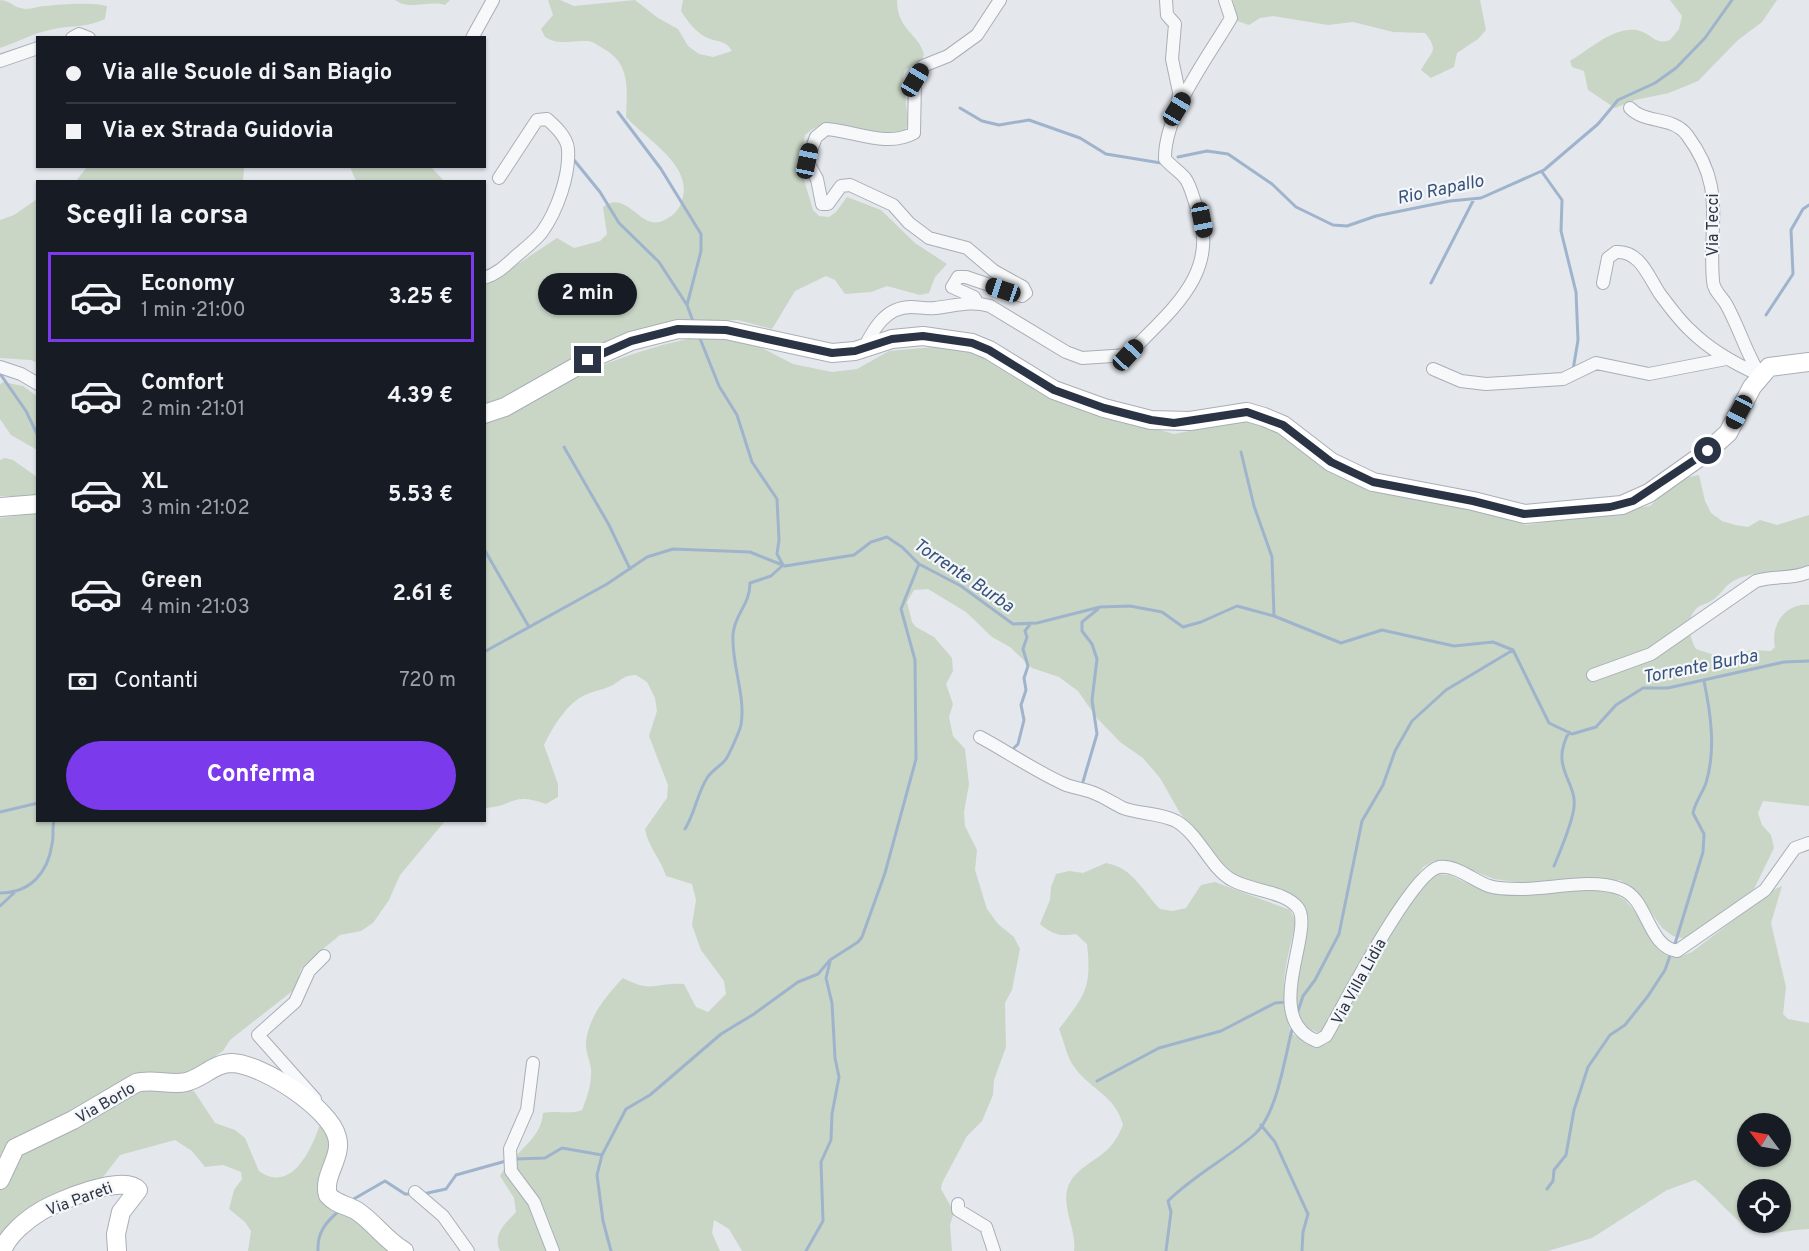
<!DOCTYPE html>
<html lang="it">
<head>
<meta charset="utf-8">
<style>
  :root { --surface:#171b24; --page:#20242c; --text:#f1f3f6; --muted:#9ea1a6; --line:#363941; --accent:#7c3aed }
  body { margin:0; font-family:Overpass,sans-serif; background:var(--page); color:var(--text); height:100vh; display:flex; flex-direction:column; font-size:22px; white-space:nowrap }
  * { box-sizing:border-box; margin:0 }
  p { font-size:20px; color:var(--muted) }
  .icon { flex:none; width:33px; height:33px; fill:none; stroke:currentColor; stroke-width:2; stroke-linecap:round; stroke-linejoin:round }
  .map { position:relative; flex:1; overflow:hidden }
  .details { position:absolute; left:36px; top:180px; width:450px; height:642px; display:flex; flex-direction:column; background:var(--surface); border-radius:0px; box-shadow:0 2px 4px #0004 }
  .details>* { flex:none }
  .guide { position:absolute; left:36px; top:36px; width:450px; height:132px; border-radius:0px; box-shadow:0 2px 4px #0004; display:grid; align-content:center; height:132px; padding:0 30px; background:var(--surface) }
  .needle { width:39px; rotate:302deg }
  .buttons { position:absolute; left:1737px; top:1113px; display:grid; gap:12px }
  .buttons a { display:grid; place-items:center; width:54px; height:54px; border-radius:50%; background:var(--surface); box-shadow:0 2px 4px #0004; font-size:30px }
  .end { position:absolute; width:27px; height:27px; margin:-14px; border:8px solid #2b3445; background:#fff; box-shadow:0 0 0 3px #fff }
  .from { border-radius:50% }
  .bubble { position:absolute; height:42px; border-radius:21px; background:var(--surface); box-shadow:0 2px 4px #0004; font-size:20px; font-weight:700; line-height:42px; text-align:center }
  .car { position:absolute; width:18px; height:36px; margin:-18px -9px; border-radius:8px; box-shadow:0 0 4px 2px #0007; background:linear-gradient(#222 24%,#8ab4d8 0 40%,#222 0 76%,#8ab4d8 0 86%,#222 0) }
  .guide b { display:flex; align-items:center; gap:21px; height:57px; font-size:22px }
  .guide b+b { border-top:2px solid var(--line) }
  .guide i { width:15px; height:15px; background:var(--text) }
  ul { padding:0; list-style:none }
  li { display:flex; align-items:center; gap:18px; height:90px; margin:0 12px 9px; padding:0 18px; border:3px solid transparent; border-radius:0px }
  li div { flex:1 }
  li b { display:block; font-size:22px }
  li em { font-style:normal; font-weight:700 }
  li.current { border-color:var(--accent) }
  li>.icon { width:54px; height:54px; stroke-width:1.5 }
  h2 { padding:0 30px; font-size:27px; line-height:72px }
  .pay { display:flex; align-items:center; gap:15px; height:66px; padding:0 30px; font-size:22px }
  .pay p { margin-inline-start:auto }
  .action { display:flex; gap:12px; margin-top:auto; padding:12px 30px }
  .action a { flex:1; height:69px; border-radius:36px; background:var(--accent); color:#fff; font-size:24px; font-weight:700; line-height:69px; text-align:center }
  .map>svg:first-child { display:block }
  .green { fill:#c9d6c5; fill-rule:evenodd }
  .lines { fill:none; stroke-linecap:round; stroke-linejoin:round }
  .stream { stroke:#9fb4cc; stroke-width:3 }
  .street-casing { stroke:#a9aeb7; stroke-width:14 }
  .secondary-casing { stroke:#a9aeb7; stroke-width:20 }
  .street { stroke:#f7f8fa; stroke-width:12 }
  .secondary { stroke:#fff; stroke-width:18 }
  .route { stroke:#2b3445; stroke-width:8 }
  .labels { text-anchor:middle; stroke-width:4.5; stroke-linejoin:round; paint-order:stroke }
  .street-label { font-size:16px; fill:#2b3445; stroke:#f4f6f9 }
  .water-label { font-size:18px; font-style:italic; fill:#34527a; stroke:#f4f6f9 }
</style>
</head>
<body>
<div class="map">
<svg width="1809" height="1251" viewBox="0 0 1809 1251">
  <rect width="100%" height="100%" fill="#e4e7ec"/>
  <path class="green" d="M0,0c10,0 15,9 26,9 7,0 13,-3 19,-3 16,-2 47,-4 62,0l-2,13c-20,9 -31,6 -51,10 -19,3 -36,13 -54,19z
    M395,0h55l-5,5c-17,-5 -35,6 -50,-5z
    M548,0h12l14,6 61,-6 23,18 20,11 10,17 11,8 14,3 19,-6c-6,-10 -12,-9 -22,-12 -12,-4 -22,-17 -29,-28l2,-11h214c0,31 23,34 27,55l-3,6 -16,9 -2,6 5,46 -4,13c-10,-1 -20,0 -29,-2 -26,-3 -47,-20 -70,2l-6,28 14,47 6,6 10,1 7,-5 11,-15 34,13 34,33 32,21 -12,13 -6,16 -9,2 -33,-9 -16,6 -26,2 -10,-14 -9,-4 -31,15 -23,38 -34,-9 -66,2 -41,9 -124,66 -16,7 -6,-2v-116l72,-48 17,10 26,-7 7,-7 -4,-27c6,-4 10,-6 17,-4 18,6 27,29 48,15 7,-4 12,-10 14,-18 12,-35 -38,-62 -56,-83 1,-27 5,-53 -22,-68 -5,-3 -11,-8 -17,-8 -15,-1 -28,5 -42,-4l-4,-8 12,-14z
    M1233,0h247l6,30 -8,9 -21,14 -3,14 -23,11 -10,-8c10,-19 19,-18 4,-37l-32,-1 -40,-10 -25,3 -55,-9 -13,2 -11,7 -12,-4z
    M1670,0h107l-15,22 -24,18 -40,41 -29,12 -34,7 -20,8 -27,-18 -4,-19 -12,-4 -2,-6c20,-12 43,-34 66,-31 15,2 18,16 34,10l9,-11 3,-13z
    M87,167v-1l157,1 -1,14h-167z
    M350,167h81l13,14h-88z
    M37,199v164l-6,-3 -31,-2v-138l14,-5z
    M688,339h40l30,7 35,18 39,8 25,-3 32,-18 55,-5 30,2 128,65 72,21 61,-12h21l26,11 28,18 216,74 124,-19 30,-27 19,-4 6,26 6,12 11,8 13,4 13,2 12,-7 17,5 32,-10v53c-24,5 -51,1 -74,12 -11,5 -14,16 -24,21 -4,3 -9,3 -13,6 -13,11 -9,29 -2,42l30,10 25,-9 20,1 4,-4c-5,-23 11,-44 34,-42v201l-46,-5 -5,12 4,12 9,10 3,13 -20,41 -68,50 -13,-3 -11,-8 -26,-38 -16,-10 -55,-1 -42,4 -29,-4 -43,-17 -17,-1 -11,6 -54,78 -34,71 -13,17c-52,-7 -7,-100 -20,-128l-71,-30 -51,-62 -20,-35 -17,-20 -23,-16 -24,-25 -18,-26 -19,-14 -27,-9 -22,-21 -18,-10 -26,-25 -38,-23 -14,1 -7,12 5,20 4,5 18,10 18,21 1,13 -7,13 7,20 -4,13 4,19 12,13 4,35 -5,28 1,14 12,24 -2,20 12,39 11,15 16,13 6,12 -8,41 -7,13 1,44 -12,33 -1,15 -11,26 -15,15 -25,47 -1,6 13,23 -4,13 2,26h-210l-13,-22 -15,-9 -2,13 8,18h-220c-8,-17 6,-28 16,-39l-2,-14 -14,-22c13,-24 41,-35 43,-63 15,-3 25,2 39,-3 5,-12 10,-27 9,-41 -1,-9 -6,-18 -5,-27 3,-26 20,-46 37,-64 30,16 32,4 61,6l12,23 12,5 18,-18 -2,-13 -23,-31 -9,-25 4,-25 -4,-16 -26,-8c-5,-17 -18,-29 -21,-47l22,-31 1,-13 -19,-49 8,-25 -2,-13 -8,-16 -11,-7c-15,1 -13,5 -25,11 -8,4 -18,5 -26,9 -18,8 -33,33 -41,50l14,39v13l-12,7c-36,-13 -32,3 -61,4l-1,-389c67,-31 131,-65 204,-80z
    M3,382l20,4 14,10v54l-26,-15 -11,-16v-35z
    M5,458l8,2 24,17v19h-37v-36z
    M37,513l1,307 407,1 -45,54 -11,25 -16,23 -12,8 -21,4 -22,18 -17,16 -6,20 -65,51 -7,11 -27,18 -19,5 -26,-2 -12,4 -61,36 -61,24 -11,16 -6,17v-651z
    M1106,863c28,5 36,28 54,46l13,2 13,-3 15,-23 14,-3 75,28 6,11c-10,43 -19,69 -5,112l23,14 13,-3 54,-101 44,-59 11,-10 14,1 27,13 25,6 59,-4 49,1 15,9 12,14 23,35 19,8 13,-5 81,-62 9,-4 -11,37 15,64 -3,27 5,5 21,4v206c-17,0 -40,8 -57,2 -11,-4 -43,-42 -57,-51l-28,10 -75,48 -44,13h-474c3,-20 -13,-44 -6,-64 6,-18 28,-26 40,-38 7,-7 11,-15 15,-24 -7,-29 -32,-35 -48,-57 -8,-10 -11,-27 -16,-39 26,-34 33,-41 28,-85l-11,-10c-16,3 -24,0 -36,-10l10,-24 1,-13 5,-13 13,-3 14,2zM1748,1124h32v32h-32zM1748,1190h32v32h-32z
    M155,1087l39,4 21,32 20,7 10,8 14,33c33,24 54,-24 62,-50l10,21 -8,30 24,38 45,41h-144l3,-20 -6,-9 -16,-13 5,-19 8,-11 -1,-7 -18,-7 -18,2 -13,-16 -17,-11 -55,15 -20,26 -100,60v-51l20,-36 104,-58z"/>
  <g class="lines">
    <path class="stream" d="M960,108l22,13 17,4 30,-5 51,18 26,16 55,9
      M618,112l43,57 40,65v17l-14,54 7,19
      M1178,157l29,-6 21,3 44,30 24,23 37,18 14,1 29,-10 74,-15 31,-3 63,-28 54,-46 20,-24 37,-17 21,-15 29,-30 27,-38
      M574,160l26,32 19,31 40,39 28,43
      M1542,172l20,28 -1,31 15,61 2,48 -5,30
      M1431,283l43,-84
      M1766,315l27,-41 -2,-44 12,-21 6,-4
      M1,375l25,36 12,25
      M564,447l45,78 21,44
      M1241,452l13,54 18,51 2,59
      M484,549l45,78
      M484,652l123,-68 40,-27 26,-8 77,3 35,14 69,-11 17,-13 16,-5 15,10 17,17 42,22 52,38 24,-1 63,-16 30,-1 32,6 21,15 18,-5 36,-16 37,10 67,27 41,-13 72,16 39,-4 20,8 36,73 23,11 24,-7 20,-22 27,-17h25l116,-26 25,-1
      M1012,750l6,-6 6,-24 -3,-15 5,-15 -2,-12 4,-12 -5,-17 4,-12 -2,-6 6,-8
      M1082,785l15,-51 -5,-34 5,-41 -5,-15 -10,-13v-9l16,-13
      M0,812l38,-9
      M685,829c10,-16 12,-35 22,-51 5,-8 14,-12 19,-19 3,-4 14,-29 15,-34 5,-30 -10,-61 -8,-91 2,-21 17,-29 17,-51l21,-7 12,-11 -6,-11 2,-14 -2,-41 -25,-37 -15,-47 -18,-29 -20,-50
      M1554,866c7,-17 15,-35 19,-53 8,-31 -25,-42 -4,-81
      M0,893c30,0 48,-20 52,-49 2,-8 0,-15 2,-24
      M0,906l14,-13
      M1674,947l29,-95 1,-18 -11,-21c2,-11 9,-19 13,-30 10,-33 5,-68 -2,-102
      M1297,1014l6,-18 12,-16 24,-46 23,-113 21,-36 12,-34 17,-30 34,-31 67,-40
      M1097,1081l62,-33 62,-17 54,-28 12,-1
      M1261,1125l14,17 33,72 -5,18 -1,19
      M515,1159l30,-1 17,-10 40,7
      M1547,1189l6,-8 1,-11 12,-15 8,-45 14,-43 22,-32 15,-10 23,-29 17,-26 6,-17
      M423,1194l23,-5 10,-14 50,-14
      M352,1200l33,-19 20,13h6
      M318,1251c-1,-19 8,-29 22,-41
      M611,1251l-8,-30 -6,-46 5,-20 24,-46 24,-14 71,-61 33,-20 44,-32 20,-8 12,-14 28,-18 4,-5 23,-64 31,-114 -1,-99 -14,-51 18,-45
      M806,1251l17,-30 -2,-59 10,-22 1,-26 7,-37 -4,-19 -3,-55 -6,-25 4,-16
      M1166,1251l5,-39 -3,-11c26,-26 60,-43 87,-67 23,-21 30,-80 38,-108"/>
    <g class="street-casing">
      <path id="street" d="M1166,0l1,15 8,9 -3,35 7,33 -1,14
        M72,38l7,-4 10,4
        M472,38l21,-38
        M0,61l38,-13
        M1630,108c15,16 43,8 57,27 40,54 21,86 26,146 0,9 9,16 13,23 13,23 20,49 34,71
        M484,278c13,-4 21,-12 31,-21 9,-8 20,-16 27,-25 15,-21 28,-57 26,-83 -1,-12 -13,-23 -21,-30l-10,1 -38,58
        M1603,283l5,-25 8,-6c24,-2 33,26 44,42 9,12 19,26 30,36 20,20 45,34 70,45
        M977,302l-3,-5 -22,-10 6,-10h8l56,19 4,-3 -3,-6 -29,-16 -27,-23 -38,-10 -20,-15 -16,-18 -43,-20 -9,1 -13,18h-6l-5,-25 -10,-18 9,-24 10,-8c29,2 61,19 88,4l1,-53 8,-14 25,-10 29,-21 23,-35
        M864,348c10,-20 22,-41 47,-41 8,0 16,2 24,1 20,-2 35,-8 55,-2l76,46 16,6 46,-3c40,-43 94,-81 69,-147 -4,-10 -6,-22 -12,-30 -6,-7 -14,-12 -20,-19 -1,-45 44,-103 66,-141l-6,-18
        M0,367l21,7 17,10
        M1433,369l28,12 25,3 77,-5 33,-16 53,11 77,-15
        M1593,675l58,-21 105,-73c18,-6 35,-1 53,-9
        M980,737c28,15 55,34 84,47 9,4 21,5 30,9 10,4 19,10 29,15 16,6 37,5 53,13 24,14 34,47 56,59 19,11 53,11 66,28 17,23 -38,112 19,133l9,-5c17,-29 85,-163 113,-169 16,-3 35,14 50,19 9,3 23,3 32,3 30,0 71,-11 100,0 27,9 26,57 56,62l88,-61 30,-42 14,-5
        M533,1063l-6,47 -17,39 1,22 23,31 19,49
        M315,1099l-57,-64 37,-33 14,-31 15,-15
        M415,1192l28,24 25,35
        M958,1204v6l28,17 8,24"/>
    </g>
    <g class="secondary-casing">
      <path id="secondary" d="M484,414l21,-7 83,-47 43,-19 47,-12 48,1 106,23 23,-2 37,-12 31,-3 49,7 17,7 65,40 50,18 47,12 39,1 57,-9 17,5 19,8 48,37 42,20 100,19 52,13 97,-9 27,-12 59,-42 20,-18 24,-46 17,-20 40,-5
        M0,507l38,-3
        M0,1180l15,-32 58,-28 63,-37c17,-5 35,3 50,-1 17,-4 28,-19 46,-19 30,1 98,45 105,74 6,20 -15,39 -9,58 7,9 19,10 29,16 18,12 28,29 47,40
        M2,1251c6,-16 24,-31 39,-40 17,-10 83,-38 97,-21l-17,22 -5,22 1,17"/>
    </g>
    <use href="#street" class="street"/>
    <use href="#secondary" class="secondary"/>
  </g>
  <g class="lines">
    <path class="route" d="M588,360l43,-19 47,-12 48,1 106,23 23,-2 37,-12 31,-3 49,7 17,7 65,40 50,18 47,12 23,3 73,-11 36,13 48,37 42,20 100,19 51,13 86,-7 23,-6 75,-50"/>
  </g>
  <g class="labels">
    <g class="street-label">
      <text transform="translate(1712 225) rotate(-90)" y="6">Via Tecci</text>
      <text transform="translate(1358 981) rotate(-61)" y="6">Via Villa Lidia</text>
      <text transform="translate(105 1102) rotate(-30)" y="6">Via Borlo</text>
      <text transform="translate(79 1198) rotate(-20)" y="6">Via Pareti</text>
    </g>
    <g class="water-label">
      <text transform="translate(1440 189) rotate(-12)" y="6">Rio Rapallo</text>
      <text transform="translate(964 575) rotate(34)" y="6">Torrente Burba</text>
      <text transform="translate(1700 666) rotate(-11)" y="6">Torrente Burba</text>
    </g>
  </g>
</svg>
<div class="buttons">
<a><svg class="needle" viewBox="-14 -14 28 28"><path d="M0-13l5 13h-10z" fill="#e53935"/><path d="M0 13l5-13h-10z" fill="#9ea1a6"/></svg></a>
<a><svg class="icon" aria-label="locate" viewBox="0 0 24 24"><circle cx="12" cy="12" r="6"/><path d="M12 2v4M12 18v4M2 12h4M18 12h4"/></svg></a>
</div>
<i class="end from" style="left:1708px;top:451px"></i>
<i class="end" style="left:588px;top:360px"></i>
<div class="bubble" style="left:538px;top:273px;width:99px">2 min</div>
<i class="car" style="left:915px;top:80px;rotate:31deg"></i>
<i class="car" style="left:1177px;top:109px;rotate:31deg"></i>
<i class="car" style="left:807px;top:161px;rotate:12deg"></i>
<i class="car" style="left:1202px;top:220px;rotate:169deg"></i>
<i class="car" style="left:1003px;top:290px;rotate:289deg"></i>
<i class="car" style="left:1128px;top:355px;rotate:43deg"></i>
<i class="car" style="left:1739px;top:412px;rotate:208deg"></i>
<div class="guide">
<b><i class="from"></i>Via alle Scuole di San Biagio</b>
<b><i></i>Via ex Strada Guidovia</b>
</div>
<section class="details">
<h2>Scegli la corsa</h2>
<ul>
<li class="current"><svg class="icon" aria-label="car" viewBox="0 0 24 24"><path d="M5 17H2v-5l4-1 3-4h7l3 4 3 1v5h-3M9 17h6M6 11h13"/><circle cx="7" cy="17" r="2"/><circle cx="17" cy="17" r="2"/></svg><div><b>Economy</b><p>1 min · 21:00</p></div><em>3.25 €</em></li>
<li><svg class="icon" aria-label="car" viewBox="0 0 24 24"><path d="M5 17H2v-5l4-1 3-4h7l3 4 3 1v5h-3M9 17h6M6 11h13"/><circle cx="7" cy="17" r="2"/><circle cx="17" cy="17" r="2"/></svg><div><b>Comfort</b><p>2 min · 21:01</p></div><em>4.39 €</em></li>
<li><svg class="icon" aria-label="car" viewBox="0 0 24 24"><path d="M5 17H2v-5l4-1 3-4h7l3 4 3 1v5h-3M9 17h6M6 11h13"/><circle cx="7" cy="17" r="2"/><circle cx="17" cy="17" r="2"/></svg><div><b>XL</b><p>3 min · 21:02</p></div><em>5.53 €</em></li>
<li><svg class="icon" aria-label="car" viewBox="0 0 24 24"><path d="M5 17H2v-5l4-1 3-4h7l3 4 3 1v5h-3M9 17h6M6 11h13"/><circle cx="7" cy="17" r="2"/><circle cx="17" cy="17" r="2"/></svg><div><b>Green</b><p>4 min · 21:03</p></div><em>2.61 €</em></li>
</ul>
<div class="pay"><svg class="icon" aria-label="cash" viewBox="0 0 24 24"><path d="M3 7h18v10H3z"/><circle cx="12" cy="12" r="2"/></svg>Contanti<p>720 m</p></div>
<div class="action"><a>Conferma</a></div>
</section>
</div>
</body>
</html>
